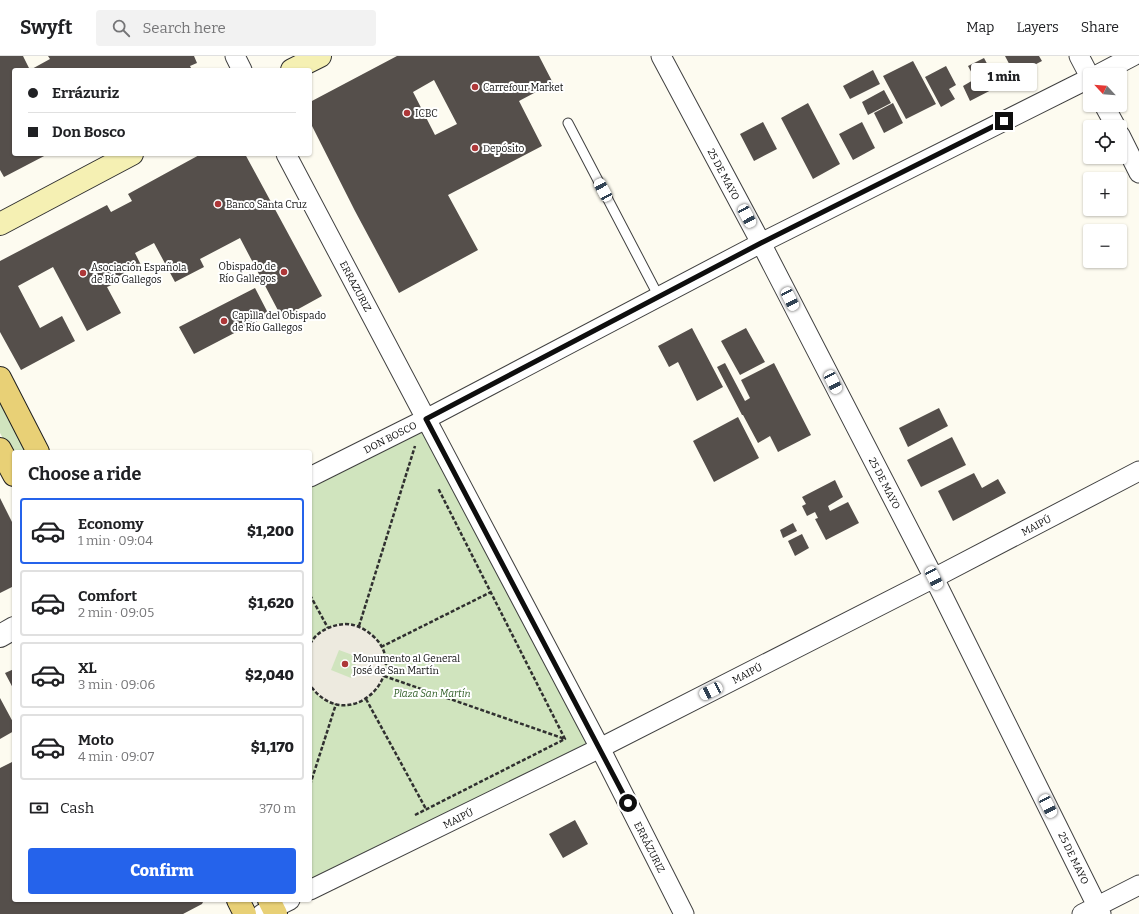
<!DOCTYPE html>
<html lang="en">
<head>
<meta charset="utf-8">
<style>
  :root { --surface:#fff; --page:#f2f2f2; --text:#202124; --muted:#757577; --line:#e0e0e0; --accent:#2563eb }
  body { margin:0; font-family:Bitter,serif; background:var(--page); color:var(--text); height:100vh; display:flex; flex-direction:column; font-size:15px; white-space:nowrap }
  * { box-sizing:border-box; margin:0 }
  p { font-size:13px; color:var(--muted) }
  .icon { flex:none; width:22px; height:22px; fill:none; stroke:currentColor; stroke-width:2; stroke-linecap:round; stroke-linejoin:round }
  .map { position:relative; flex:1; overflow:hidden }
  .side { position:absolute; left:12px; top:394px; width:300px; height:452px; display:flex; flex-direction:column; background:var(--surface); border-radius:4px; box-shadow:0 1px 3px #0004 }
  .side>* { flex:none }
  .top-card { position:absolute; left:12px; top:12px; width:300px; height:88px; border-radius:4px; box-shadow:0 1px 3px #0004; display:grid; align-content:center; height:88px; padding:0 16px; background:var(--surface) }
  .needle { width:26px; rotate:296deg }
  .controls { position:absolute; left:1083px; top:12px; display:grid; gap:8px }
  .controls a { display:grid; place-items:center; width:44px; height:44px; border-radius:4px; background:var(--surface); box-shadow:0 1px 3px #0004; font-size:20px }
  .end { position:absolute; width:18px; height:18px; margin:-9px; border:5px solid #0e0e0e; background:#fff; box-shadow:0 0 0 2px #fff }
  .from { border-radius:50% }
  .bubble { position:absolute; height:28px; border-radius:4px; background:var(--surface); box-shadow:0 1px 3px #0004; font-size:13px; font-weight:800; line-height:28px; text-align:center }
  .car { position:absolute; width:12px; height:24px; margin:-12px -6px; border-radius:5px; box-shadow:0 0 3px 1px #0007; background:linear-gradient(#fff 24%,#345 0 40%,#fff 0 76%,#345 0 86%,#fff 0) }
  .top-card b { display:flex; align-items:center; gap:14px; height:38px; font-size:15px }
  .top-card b+b { border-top:1px solid var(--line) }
  .top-card i { width:10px; height:10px; background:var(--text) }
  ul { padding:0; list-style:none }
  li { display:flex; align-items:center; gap:12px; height:66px; margin:0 8px 6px; padding:0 8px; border:2px solid var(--line); border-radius:4px }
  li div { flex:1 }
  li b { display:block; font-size:15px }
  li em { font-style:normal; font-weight:800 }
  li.current { border-color:var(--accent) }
  li>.icon { width:36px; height:36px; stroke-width:1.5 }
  h2 { padding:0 16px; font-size:18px; line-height:48px }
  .pay { display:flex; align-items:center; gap:10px; height:44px; padding:0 16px; font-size:15px }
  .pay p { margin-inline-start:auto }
  .action { display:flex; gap:8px; margin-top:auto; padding:8px 16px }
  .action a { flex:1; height:46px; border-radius:4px; background:var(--accent); color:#fff; font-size:16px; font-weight:800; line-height:46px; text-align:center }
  header { display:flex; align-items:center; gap:24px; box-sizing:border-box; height:56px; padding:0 20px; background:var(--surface); border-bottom:1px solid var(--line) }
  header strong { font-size:19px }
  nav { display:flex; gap:22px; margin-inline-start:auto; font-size:14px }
  .search { width:280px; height:36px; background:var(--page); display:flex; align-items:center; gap:10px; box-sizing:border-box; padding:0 14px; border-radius:4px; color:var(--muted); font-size:15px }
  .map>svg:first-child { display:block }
  .green { fill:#d0e4be }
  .plaza { fill:#edeadf; fill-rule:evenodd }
  .building { fill:#554f4b; fill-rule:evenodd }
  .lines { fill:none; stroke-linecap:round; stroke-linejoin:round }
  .service-casing { stroke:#414141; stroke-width:11 }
  .minor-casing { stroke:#414141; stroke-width:21 }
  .tertiary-casing { stroke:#414141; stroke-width:24 }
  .secondary-casing { stroke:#303030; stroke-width:24 }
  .primary-casing { stroke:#1f1f1f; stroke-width:24 }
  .path { stroke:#303030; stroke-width:2.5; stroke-dasharray:4 2; stroke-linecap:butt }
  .service { stroke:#fff; stroke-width:9 }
  .minor { stroke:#fff; stroke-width:19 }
  .tertiary { stroke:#fff; stroke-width:22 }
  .secondary { stroke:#f5f0b3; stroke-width:22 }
  .primary { stroke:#e8d076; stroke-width:22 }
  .route { stroke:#0e0e0e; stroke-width:5 }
  .poi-dot { fill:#ad3738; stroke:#fff; stroke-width:1.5 }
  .labels { text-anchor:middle; stroke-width:4; stroke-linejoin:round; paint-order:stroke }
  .poi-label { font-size:10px; fill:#0e0e0e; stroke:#fff; text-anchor:start }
  .street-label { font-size:10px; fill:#0e0e0e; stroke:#fff }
  .park-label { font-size:10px; font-style:italic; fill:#2f5d26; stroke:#fff }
</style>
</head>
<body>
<header>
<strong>Swyft</strong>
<div class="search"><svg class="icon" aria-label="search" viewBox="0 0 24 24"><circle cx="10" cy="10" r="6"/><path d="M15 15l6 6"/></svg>Search here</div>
<nav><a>Map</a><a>Layers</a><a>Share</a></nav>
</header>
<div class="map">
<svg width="1139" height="858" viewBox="0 0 1139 858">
  <rect width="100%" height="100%" fill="#fdfbf0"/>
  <path class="green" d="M0,339l30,57h-16v7l-14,-26z
    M426,363l174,329 -290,142v-413z"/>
  <path class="plaza" d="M338,568h11l10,2 9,5 8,7 5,9 3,9 1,10 -1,10 -4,9 -6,8 -8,6 -9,4 -11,2 -10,-1 -11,-4 -10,-7 -5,-8v-41l9,-11 9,-5zM339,594l19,7 -7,21 -20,-8z"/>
  <path class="building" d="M0,0h23l7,14 20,-11 -2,-3h146l3,7 -7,3 2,4h-178v84h34l-44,23 -4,-7z
    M397,0h142l14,27 -34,18 23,45 -94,49 30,55 -79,43 -44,-82 -45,-89v-20zM434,24l23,44 -22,11 -22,-43z
    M1005,0h34l3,5 -27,14z
    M984,2l15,28 -29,15 -7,-15 12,-7 -7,-13z
    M913,5l23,43 -30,15 -23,-43z
    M946,10l10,19 -7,4 6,10 -14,8 -16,-30z
    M873,14l7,14 -30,15 -7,-13z
    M884,34l7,13 -23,12 -6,-13z
    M808,47l32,61 -27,15 -32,-61z
    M893,47l10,20 -19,10 -10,-20z
    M763,66l14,27 -23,12 -14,-27z
    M862,66l13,26 -22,12 -14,-26z
    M201,98h44l77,142 -40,22 -42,-80 -40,21 4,8 -29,15 -21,-39 -19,10 6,12 -28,14 3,4 -9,4 14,26 -34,18 -34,-64 -35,19 22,42 22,-12 13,25 -54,29 -21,-38v-71l107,-56 4,7 21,-11 -4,-7z
    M255,232l14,27 -75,39 -15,-27z
    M692,272l31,59 -26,14 -19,-39 -9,5 -11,-21z
    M746,272l19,34 -25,13 -19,-34z
    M725,307l20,38 5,-3 -9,-18 33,-17 37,72 -33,17 -8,-16 -12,7 -15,-28h-1l-25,-48z
    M939,352l9,18 -40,21 -9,-19z
    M738,361l21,41 -45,24 -21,-41z
    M952,381l14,28 -45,22 -14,-27z
    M974,417l8,15 16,-9 8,14 -53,28 -15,-30z
    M835,424l8,17 -15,9 2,5 18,-9 11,21 -33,17 -11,-21 3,-1 -3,-6 -8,4 -5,-10 4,-2 -4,-7z
    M0,442l14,28v60l-14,7z
    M793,467l4,8 -14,7 -3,-8z
    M802,478l7,14 -14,8 -7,-15z
    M14,613v21l-9,-17z
    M0,642l14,26v7l-14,8z
    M14,705v139h190l-2,4 -19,10h-183v-146z
    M575,764l13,24 -25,14 -14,-24z"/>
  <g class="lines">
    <g class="service-casing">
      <path id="service" d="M568,67l91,174"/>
    </g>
    <g class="minor-casing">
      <path id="minor" d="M235,0l7,14
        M661,0l100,187 173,335 167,336
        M1079,0l11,21
        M1097,19l36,-19
        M1104,49l12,22
        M1120,79l19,38
        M286,98l314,594 84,166
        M310,421l116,-58 335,-176 329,-165
        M310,834l290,-142 334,-170 205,-107
        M262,858l28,-14
        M1082,858l57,-29"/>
    </g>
    <g class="tertiary-casing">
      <path id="tertiary" d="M0,580l14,-8"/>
    </g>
    <g class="secondary-casing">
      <path id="secondary" d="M292,14l28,-14
        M0,168l132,-70"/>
    </g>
    <g class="primary-casing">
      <path id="primary" d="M0,322l38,74
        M0,393l14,26
        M238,844l7,14
        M269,844l7,14"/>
    </g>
    <path class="path" d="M310,539l18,33
      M359,570l56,-180
      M310,588c7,-13 21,-19 35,-20 11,0 20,5 28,12 41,36 -25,103 -63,49
      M381,591l110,-55
      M384,620l181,63
      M366,643l60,110
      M310,729l26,-81
      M415,759l150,-76 -127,-251"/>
    <use href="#service" class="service"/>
    <use href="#minor" class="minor"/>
    <use href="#tertiary" class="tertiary"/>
    <use href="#secondary" class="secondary"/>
    <use href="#primary" class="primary"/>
  </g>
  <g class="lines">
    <path class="route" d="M628,747l-202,-384 335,-176 243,-122"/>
  </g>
  <g class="poi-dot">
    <circle cx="475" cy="31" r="4"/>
    <circle cx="407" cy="57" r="4"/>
    <circle cx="475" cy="92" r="4"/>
    <circle cx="218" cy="148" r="4"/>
    <circle cx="284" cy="216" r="4"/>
    <circle cx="83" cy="217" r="4"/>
    <circle cx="224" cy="265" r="4"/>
    <circle cx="345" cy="608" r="4"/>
  </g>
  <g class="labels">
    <g class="poi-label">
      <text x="483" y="35">Carrefour Market</text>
      <text x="415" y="61">ICBC</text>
      <text x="483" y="96">Depósito</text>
      <text x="226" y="152">Banco Santa Cruz</text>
      <text x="276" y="214" text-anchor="end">Obispado de<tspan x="276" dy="12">Río Gallegos</tspan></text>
      <text x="91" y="215">Asociación Española<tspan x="91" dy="12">de Río Gallegos</tspan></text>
      <text x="232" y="263">Capilla del Obispado<tspan x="232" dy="12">de Río Gallegos</tspan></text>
      <text x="353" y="606">Monumento al General<tspan x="353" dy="12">José de San Martín</tspan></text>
    </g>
    <g class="street-label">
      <text transform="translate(724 118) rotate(62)" y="4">25 DE MAYO</text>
      <text transform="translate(356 230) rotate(62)" y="4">ERRAZURIZ</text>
      <text transform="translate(390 381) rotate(-27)" y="4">DON BOSCO</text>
      <text transform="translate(885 427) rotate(63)" y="4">25 DE MAYO</text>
      <text transform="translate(1036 469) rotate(-28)" y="4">MAIPÚ</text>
      <text transform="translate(747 617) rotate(-27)" y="4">MAIPÚ</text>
      <text transform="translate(458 762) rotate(-26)" y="4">MAIPÚ</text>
      <text transform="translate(650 791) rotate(63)" y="4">ERRÁZURIZ</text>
      <text transform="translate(1074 802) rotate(64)" y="4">25 DE MAYO</text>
    </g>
    <g class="park-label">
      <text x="432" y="641">Plaza San Martín</text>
    </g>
  </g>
</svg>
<div class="controls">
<a><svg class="needle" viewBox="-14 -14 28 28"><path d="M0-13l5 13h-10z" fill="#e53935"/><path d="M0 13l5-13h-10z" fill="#757577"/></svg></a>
<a><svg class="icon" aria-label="locate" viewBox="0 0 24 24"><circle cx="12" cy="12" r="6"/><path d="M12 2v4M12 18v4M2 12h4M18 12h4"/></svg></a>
<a>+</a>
<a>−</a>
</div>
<i class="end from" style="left:628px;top:747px"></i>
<i class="end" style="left:1004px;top:65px"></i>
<div class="bubble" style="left:971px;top:7px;width:66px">1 min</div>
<i class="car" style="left:603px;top:134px;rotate:332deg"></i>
<i class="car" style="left:747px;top:160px;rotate:152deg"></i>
<i class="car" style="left:790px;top:243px;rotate:153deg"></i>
<i class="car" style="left:833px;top:326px;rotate:153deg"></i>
<i class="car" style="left:934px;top:522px;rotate:153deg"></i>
<i class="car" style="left:711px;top:635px;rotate:243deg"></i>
<i class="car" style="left:1048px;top:750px;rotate:153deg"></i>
<div class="top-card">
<b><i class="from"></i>Errázuriz</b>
<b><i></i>Don Bosco</b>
</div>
<section class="side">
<h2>Choose a ride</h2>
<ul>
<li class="current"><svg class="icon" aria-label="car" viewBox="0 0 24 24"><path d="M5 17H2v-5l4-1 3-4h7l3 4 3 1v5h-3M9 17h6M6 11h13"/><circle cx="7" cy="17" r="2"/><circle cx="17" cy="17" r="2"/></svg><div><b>Economy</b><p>1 min · 09:04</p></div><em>$1,200</em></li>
<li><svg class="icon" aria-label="car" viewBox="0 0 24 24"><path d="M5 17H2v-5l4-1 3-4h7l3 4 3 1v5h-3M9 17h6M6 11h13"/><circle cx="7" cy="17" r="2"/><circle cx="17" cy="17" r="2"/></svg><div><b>Comfort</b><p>2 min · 09:05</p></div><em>$1,620</em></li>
<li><svg class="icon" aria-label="car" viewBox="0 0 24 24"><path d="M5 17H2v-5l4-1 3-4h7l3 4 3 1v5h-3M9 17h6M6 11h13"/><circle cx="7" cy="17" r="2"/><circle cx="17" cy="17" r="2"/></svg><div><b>XL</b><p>3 min · 09:06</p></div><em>$2,040</em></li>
<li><svg class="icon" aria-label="car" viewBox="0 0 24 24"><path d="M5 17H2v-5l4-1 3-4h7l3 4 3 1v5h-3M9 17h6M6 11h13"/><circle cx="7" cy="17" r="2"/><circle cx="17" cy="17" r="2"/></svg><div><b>Moto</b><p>4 min · 09:07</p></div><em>$1,170</em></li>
</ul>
<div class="pay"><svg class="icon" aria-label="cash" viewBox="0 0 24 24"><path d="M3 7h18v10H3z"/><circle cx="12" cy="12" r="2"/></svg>Cash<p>370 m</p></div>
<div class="action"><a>Confirm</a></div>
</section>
</div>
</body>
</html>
